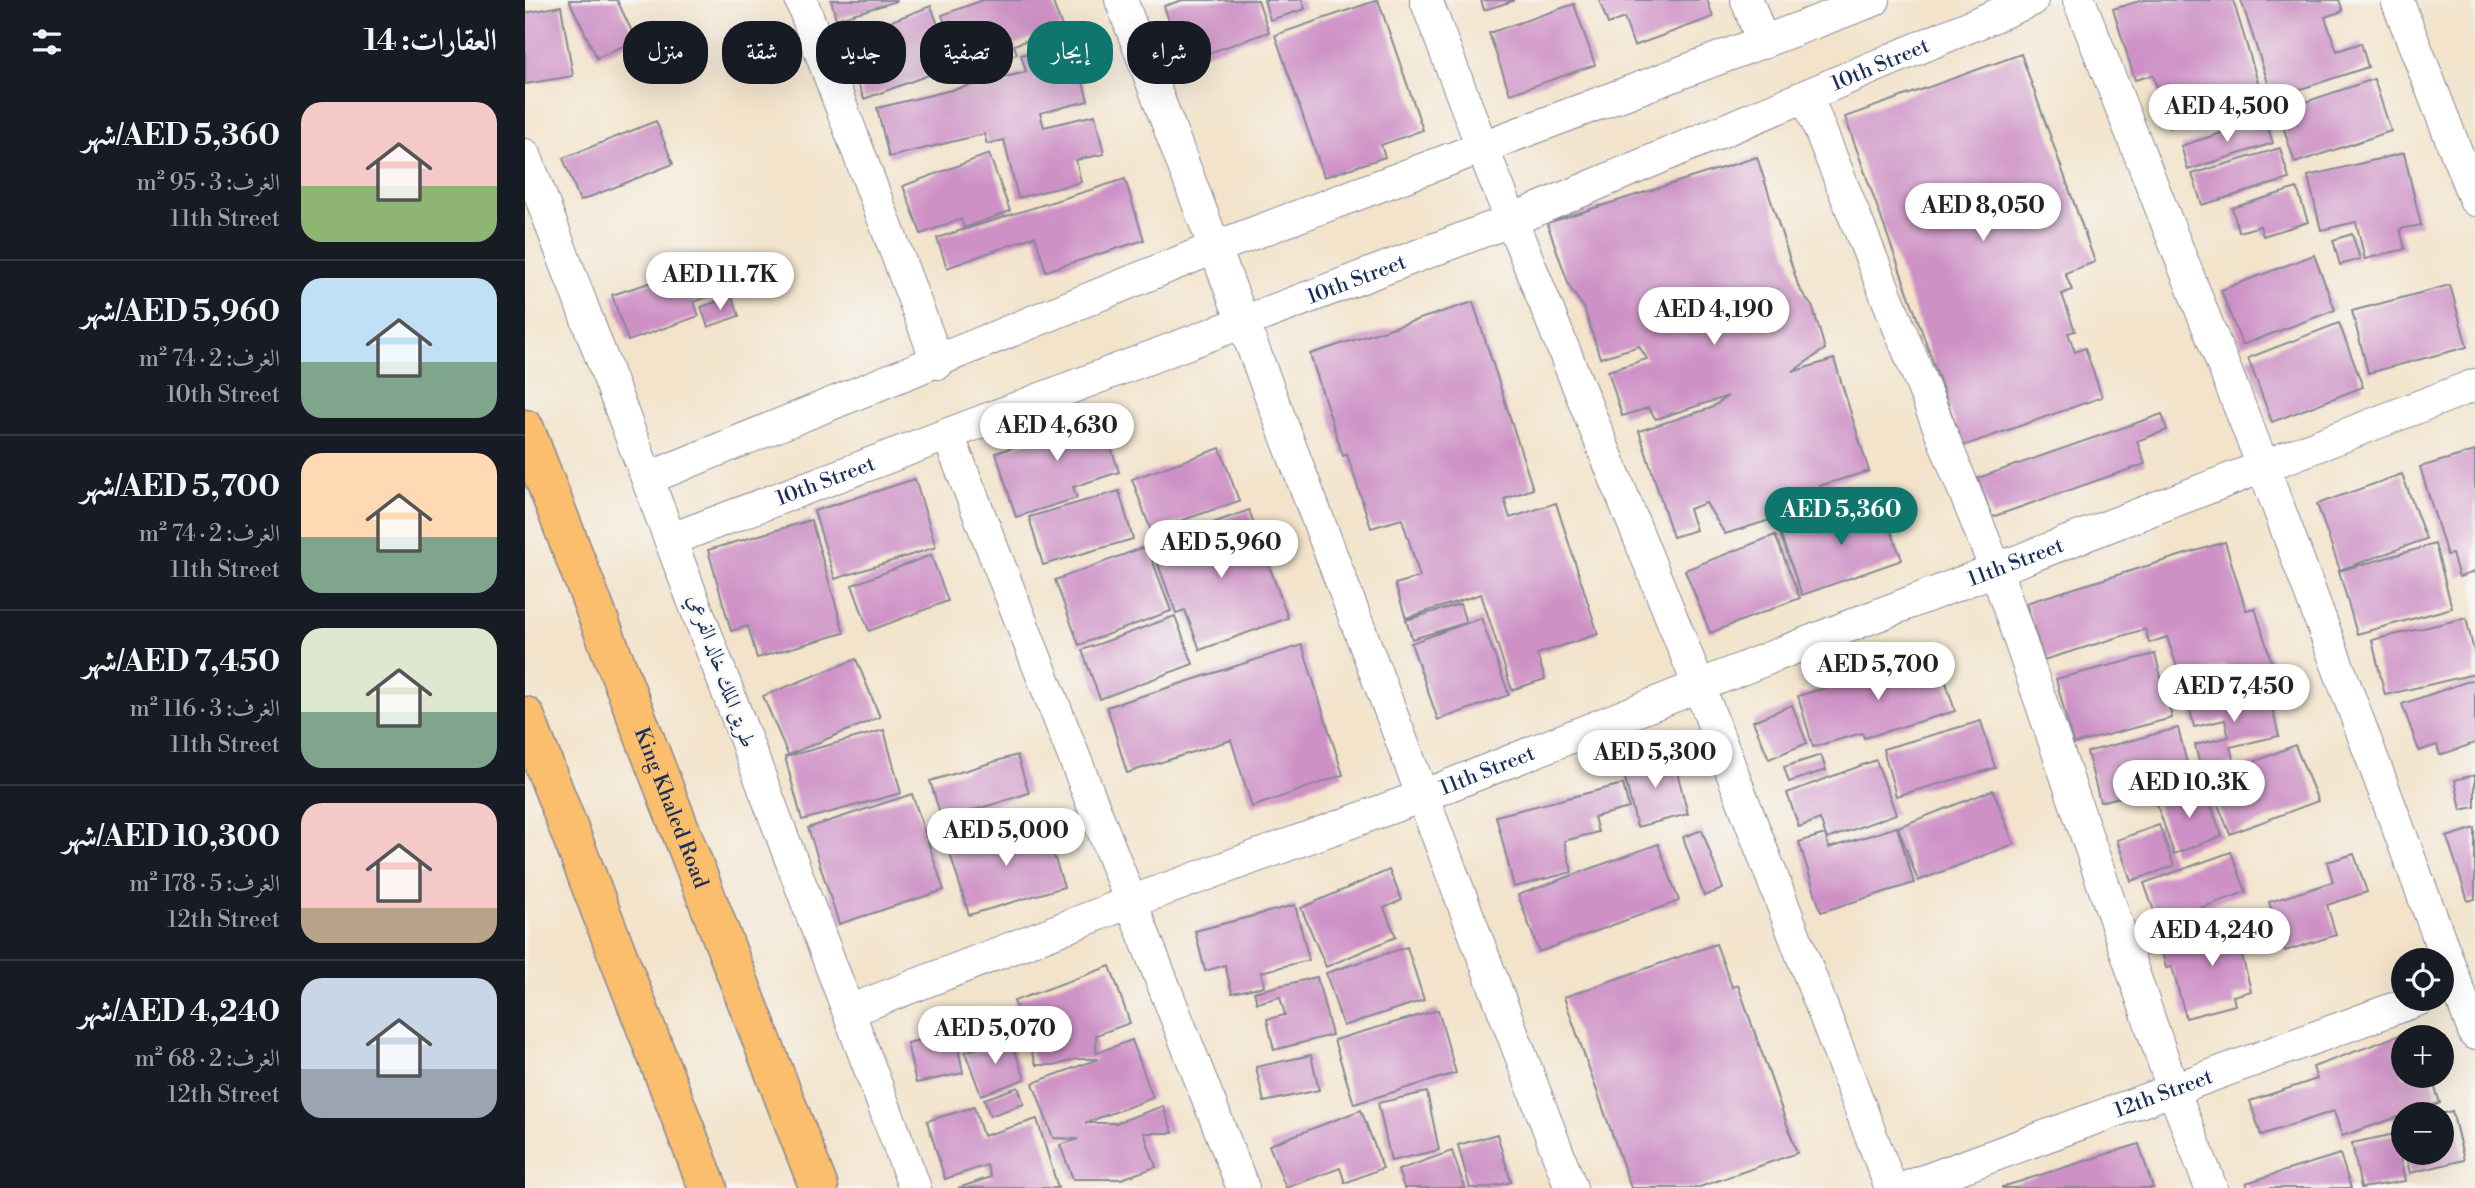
<!DOCTYPE html>
<html lang="ar">
<head>
<meta charset="utf-8">
<style>
  body { margin:0; font-family:"Libre Bodoni",Amiri,serif; background:#242831; color:#f1f3f6; direction:rtl; height:100vh; display:flex; flex-direction:column; font-size:26px; white-space:nowrap }
  * { box-sizing:border-box; margin:0 }
  p { font-size:23px; color:#9ea1a6 }
  .icon { flex:none; width:38px; height:38px; fill:none; stroke:currentColor; stroke-width:2; stroke-linecap:round; stroke-linejoin:round }
  .map { position:relative; flex:1; overflow:hidden; direction:ltr }
  .sheet { display:flex; flex-direction:column; background:#171b24; width:525px }
  .sheet>* { flex:none }
  .hud { position:absolute; left:21px; top:21px; width:665px; height:63px; direction:rtl; display:flex; gap:14px }
  .fabs { position:absolute; left:1866px; top:948px; display:grid; gap:14px }
  .fabs a { display:grid; place-items:center; width:63px; height:63px; border-radius:50%; background:#171b24; box-shadow:0 7px 28px #0002; font-size:35px }
  .price { position:absolute; translate:-50% -60px; padding:0 16px; border-radius:24px; background:#fff; color:#222; font-size:23px; line-height:46px; filter:drop-shadow(0 2px 4px #0008) }
  .price::after { content:''; position:absolute; left:50%; top:42px; width:21px; height:16px; margin-left:-10px; background:inherit; clip-path:polygon(0 0,100% 0,50% 100%) }
  .price.active { background:#0f766e; color:#fff }
  ul { padding:0; list-style:none }
  li { display:flex; align-items:center; gap:21px; height:175px; padding:0 28px }
  li+li { border-top:2px solid #363941 }
  li span { display:grid; place-items:center; flex:none; width:196px; height:140px; border-radius:21px; color:#555 }
  li>.icon { margin-inline-start:auto }
  span .icon { width:84px; height:84px; fill:#fffc; stroke-width:1 }
  li b { font-size:30px }
  h2 { display:flex; justify-content:space-between; align-items:center; height:84px; padding:0 28px; font-size:30px }
  .chip { padding:0 24px; border-radius:28px; background:#171b24; box-shadow:0 7px 28px #0002; font-size:24px; line-height:63px }
  .chip.active { background:#0f766e; color:#fff }
  main { display:flex; flex:1; min-height:0 }
  .map>svg:first-child { display:block }
  .building { fill:#ce91c6 }
  .lines { fill:none; stroke-linecap:round; stroke-linejoin:round }
  .street-casing { stroke:#878994; stroke-width:34 }
  .highway-casing { stroke:#878994; stroke-width:41 }
  .street { stroke:#fff; stroke-width:32 }
  .highway { stroke:#fabe6d; stroke-width:38 }
  .labels { text-anchor:middle; stroke-width:5; stroke-linejoin:round; paint-order:stroke }
  .street-label { font-size:21px; fill:#1b2f5e; stroke:#f6f6f2 }
</style>
</head>
<body>
<main>
<div class="map">
<svg width="1950" height="1188" viewBox="0 0 1950 1188">
  <rect width="100%" height="100%" fill="#f6f6f2"/>
  <filter id="ink" filterUnits="userSpaceOnUse"><feTurbulence type="fractalNoise" baseFrequency=".0143" numOctaves="2"/><feDisplacementMap in="SourceGraphic" scale="14" xChannelSelector="R" yChannelSelector="G"/><feConvolveMatrix kernelMatrix="1 2 1 2 8 2 1 2 1" color-interpolation-filters="sRGB"/></filter>
  <filter id="wash" filterUnits="userSpaceOnUse"><feTurbulence type="fractalNoise" baseFrequency=".00686" numOctaves="4" result="noise"/><feDisplacementMap in="SourceGraphic" scale="28" xChannelSelector="R" yChannelSelector="G"/><feGaussianBlur stdDeviation="1.57" result="paint"/><feColorMatrix in="noise" values="0 0 0 0 0 0 0 0 0 0 0 0 0 0 0 0 0 1.4 0 .05"/><feComposite in="paint" operator="in"/></filter>
  <g filter="url(#wash)">
    <rect width="100%" height="100%" fill="#f3e3cb"/>
    <g id="blocks">
      <path class="building" d="M44,0H92L111,40L72,58Z
        M306,0H372V1L311,19Z
        M458,0H527L537,27L489,45L492,54L438,74L417,15Z
        M658,0H733L744,32L658,62L639,6Z
        M739,0H777L780,9L745,20Z
        M853,0L898,130L856,145L860,157L799,177L750,35Z
        M956,0H988V1L959,10Z
        M1074,0H1182L1188,17L1109,46L1099,18L1083,24Z
        M1618,0H1708L1736,92L1709,101L1714,116L1689,123L1687,116L1644,128L1628,75L1610,80L1588,9Z
        M1716,0H1814L1818,11L1800,17L1812,51L1836,43L1843,67L1748,98Z
        M1049,4L1070,65L985,94L964,33Z
        M36,6L48,76L0,84V13Z
        M406,6L428,66L339,99L316,40Z
        M548,43L563,101L515,113L519,127L570,115L579,154L551,160L556,182L493,198L479,140L462,144L459,134L364,157L352,108L501,72L496,55Z
        M1496,54L1570,262L1540,273L1547,290L1537,294L1550,331L1543,333L1550,352L1560,348L1577,397L1438,446L1320,117Z
        M1849,79L1866,131L1770,163L1753,111Z
        M1740,119L1748,143L1663,170L1656,146Z
        M131,121L148,164L55,201L38,158Z
        M1755,148L1764,179L1677,205L1667,174Z
        M1879,153L1896,225L1875,229L1880,249L1840,259L1831,222L1796,230L1783,176Z
        M464,154L485,211L439,228L436,219L396,234L378,186Z
        M1232,157L1274,288L1288,308L1300,349L1267,372L1309,359L1344,471L1294,486L1300,503L1200,534L1181,503L1164,509L1171,530L1148,537L1114,431L1186,408L1203,396L1131,419L1123,408L1097,416L1083,371L1122,359L1114,346L1075,358L1059,308L1045,288L1022,223Z
        M600,179L619,240L521,271L510,236L422,268L412,238Z
        M1772,188L1783,222L1738,236L1735,226L1714,232L1707,208Z
        M1827,234L1835,259L1815,265L1808,240Z
        M1789,255L1810,310L1717,345L1696,290Z
        M183,264L193,293L169,302L174,316L103,341L87,295Z
        M1925,285L1942,347L1843,373L1827,311Z
        M207,296L214,316L183,327L176,307Z
        M948,302L1008,489L979,499L985,518L1031,503L1073,634L1012,654L1020,679L987,690L956,594L881,618L870,584L895,577L877,519L846,528L822,454L818,456L785,354Z
        M1814,323L1838,387L1747,422L1723,358Z
        M574,410L594,472L548,487L552,498L491,517L471,453L522,436L519,427Z
        M1637,414L1642,430L1612,441L1620,464L1467,517L1453,478Z
        M695,448L714,501L626,531L607,479Z
        M1950,451V572L1934,577L1927,554L1922,555L1895,467Z
        M1877,474L1901,539L1815,570L1792,504Z
        M390,479L411,547L310,579L289,511Z
        M594,491L608,539L518,565L504,517Z
        M1354,498L1377,560L1277,595L1255,533Z
        M724,510L763,618L675,650L660,610L651,613L626,545Z
        M286,520L319,633L232,658L223,626L206,631L183,550Z
        M1250,535L1275,598L1185,633L1160,570Z
        M1700,542L1721,610L1730,608L1748,667L1705,681L1700,665L1656,679L1642,637L1624,643L1620,629L1519,660L1501,603Z
        M1910,544L1927,608L1832,634L1814,571Z
        M622,546L646,611L554,645L530,580Z
        M406,555L423,601L344,631L327,585Z
        M935,604L941,623L887,639L881,620Z
        M650,616L668,664L575,699L557,650Z
        M956,618L984,695L913,720L886,643Z
        M1941,618L1950,656V674L1860,695L1847,640Z
        M777,645L818,775L727,807L706,740L602,773L582,707Z
        M1412,654L1430,711L1339,738L1337,733L1288,747L1273,696Z
        M1630,654L1647,718L1548,744L1531,679Z
        M331,659L355,717L263,755L238,696Z
        M1690,675L1692,693L1664,695L1663,677Z
        M1950,679V743L1915,755L1912,745L1894,751L1877,704Z
        M1742,687L1754,736L1705,747L1709,763L1676,770L1670,745L1704,737L1700,720L1669,727L1664,705Z
        M1267,705L1282,743L1244,759L1228,721Z
        M1456,721L1470,768L1371,796L1358,749Z
        M1653,728L1666,779L1575,802L1562,752Z
        M359,730L376,793L277,820L260,757Z
        M1770,745L1793,801L1705,834L1683,781Z
        M1147,753L1163,814L1112,827L1097,766Z
        M492,755L504,793L417,820L405,781Z
        M1296,755L1301,770L1264,782L1259,767Z
        M1351,760L1371,814L1302,839L1295,819L1274,827L1262,793Z
        M1950,775V807L1936,810L1930,780Z
        M1098,784L1104,808L1069,817L1073,832L1039,841L1047,872L989,887L971,816Z
        M1679,787L1697,836L1649,854L1632,804Z
        M1468,790L1489,844L1393,881L1373,827Z
        M387,794L419,890L314,924L283,828Z
        M518,821L539,887L444,915L424,850Z
        M1634,825L1649,866L1606,881L1592,840Z
        M1372,827L1389,883L1296,912L1274,842L1300,834L1304,848Z
        M1950,828V899L1943,901L1922,837Z
        M1177,830L1198,889L1179,896L1158,837Z
        M1133,844L1154,901L1014,952L993,895Z
        M1706,852L1721,892L1658,914L1663,927L1638,936L1619,883Z
        M1829,854L1842,892L1802,905L1811,935L1760,951L1744,902L1808,882L1802,862Z
        M864,870L877,900L859,908L871,937L801,967L776,908Z
        M770,905L784,960L736,972L739,986L707,993L700,965L680,971L670,931Z
        M1733,921L1739,945L1716,951L1726,991L1708,996L1710,1005L1661,1018L1647,967L1641,968L1636,948Z
        M1191,944L1207,987L1213,985L1272,1153L1172,1188H1106L1039,997Z
        M882,947L899,1000L818,1026L801,973Z
        M585,966L605,1023L571,1035V1053L607,1040L628,1098L560,1123H591L638,1106L648,1133H619L631,1167L596,1179H548L535,1145L553,1139L528,1138L508,1083L573,1059H550L533,1065H511L489,1001Z
        M792,977L807,1035L749,1050L742,1019L760,1015L755,997L732,1003L729,992Z
        M913,1010L931,1073L829,1104L809,1040Z
        M1891,1029L1894,1038H1878V1076H1906L1915,1103L1817,1136L1809,1111L1736,1135L1725,1101L1792,1079L1788,1067Z
        M430,1032L438,1073L391,1083L382,1043Z
        M484,1037L500,1079L456,1095L440,1052Z
        M786,1055L794,1090L739,1102L731,1067Z
        M493,1087L499,1104L465,1116L459,1099Z
        M902,1092L914,1150L866,1161L853,1103Z
        M449,1107L458,1136L512,1119L533,1188H433L466,1177L462,1165L420,1179L402,1121Z
        M836,1110L858,1168L820,1183L815,1168L761,1188L744,1145Z
        M1927,1111L1939,1160L1885,1173L1880,1153H1916V1114Z
        M972,1134L986,1182L962,1188H945L933,1145Z
        M1870,1134L1880,1181L1836,1188L1827,1143Z
        M1614,1144L1628,1188H1477V1187Z
        M927,1151L940,1188H879L873,1170Z
        M1815,1154L1826,1188H1723L1721,1183Z"/>
    </g>
  </g>
  <g filter="url(#ink)">
    <use href="#blocks" fill-opacity="0" stroke="#878994" stroke-width="2"/>
    <g class="lines">
      <defs>
        <g id="street">
          <path d="M276,0L413,363"/>
          <path d="M596,0L1046,1188"/>
          <path d="M901,0L957,147L1174,686L1366,1188"/>
          <path d="M1222,0L1238,43"/>
          <path d="M1554,0L1738,466L1950,1034"/>
          <path d="M1872,0L1950,200"/>
          <path d="M1282,97L1471,570L1648,1089L1686,1188"/>
          <path d="M0,155L390,1188"/>
          <path d="M423,435L718,1188"/>
          <path d="M124,478L689,248L1349,0"/>
          <path id="s1" d="M147,539L987,220L1507,0"/>
          <path id="s2" d="M324,1011L608,901L895,797L1332,623L1950,385"/>
          <path id="s3" d="M1380,1188L1895,999"/>
        </g>
        <g id="highway">
          <path id="s4" d="M0,429L294,1188"/>
          <path d="M0,716L183,1188"/>
        </g>
      </defs>
      <use href="#street" class="street-casing"/>
      <use href="#highway" class="highway-casing"/>
      <use href="#street" class="street"/>
      <use href="#highway" class="highway"/>
    </g>
  </g>
  <g class="labels">
    <g class="street-label">
      <text dy="7" stroke="none"><textPath href="#s1" startOffset="1298">10th Street</textPath></text>
      <text dy="7" stroke="none"><textPath href="#s1" startOffset="732">10th Street</textPath></text>
      <text dy="7" stroke="none"><textPath href="#s1" startOffset="164">10th Street</textPath></text>
      <text dy="7" stroke="none"><textPath href="#s2" startOffset="1250">11th Street</textPath></text>
      <text transform="translate(197 671) rotate(70)" y="7">طريق الملك خالد الفرعي</text>
      <text dy="7" stroke="none"><textPath href="#s2" startOffset="682">11th Street</textPath></text>
      <text dy="7" stroke="none"><textPath href="#s4" startOffset="406">King Khaled Road</textPath></text>
      <text dy="7" stroke="none"><textPath href="#s3" startOffset="275">12th Street</textPath></text>
    </g>
  </g>
</svg>
<div class="fabs">
<a><svg class="icon" aria-label="locate" viewBox="0 0 24 24"><circle cx="12" cy="12" r="6"/><path d="M12 2v4M12 18v4M2 12h4M18 12h4"/></svg></a>
<a>+</a>
<a>−</a>
</div>
<b class="price" style="left:1702px;top:144px">AED 4,500</b>
<b class="price" style="left:1458px;top:243px">AED 8,050</b>
<b class="price" style="left:195px;top:312px">AED 11.7K</b>
<b class="price" style="left:1189px;top:347px">AED 4,190</b>
<b class="price" style="left:532px;top:463px">AED 4,630</b>
<b class="price active" style="left:1316px;top:547px">AED 5,360</b>
<b class="price" style="left:696px;top:580px">AED 5,960</b>
<b class="price" style="left:1353px;top:702px">AED 5,700</b>
<b class="price" style="left:1709px;top:724px">AED 7,450</b>
<b class="price" style="left:1130px;top:790px">AED 5,300</b>
<b class="price" style="left:1664px;top:820px">AED 10.3K</b>
<b class="price" style="left:481px;top:868px">AED 5,000</b>
<b class="price" style="left:1687px;top:968px">AED 4,240</b>
<b class="price" style="left:470px;top:1066px">AED 5,070</b>
<div class="hud">
<a class="chip">شراء</a>
<a class="chip active">إيجار</a>
<a class="chip">تصفية</a>
<a class="chip">جديد</a>
<a class="chip">شقة</a>
<a class="chip">منزل</a>
</div>
</div>
<section class="sheet">
<h2>العقارات: 14<svg class="icon" aria-label="filters" viewBox="0 0 24 24"><path d="M4 7h16M4 17h16"/><circle cx="9" cy="7" r="2"/><circle cx="15" cy="17" r="2"/></svg></h2>
<ul>
<li><span style="background:linear-gradient(#f6c9c9 60%,#8fb573 0)"><svg class="icon" aria-label="home" viewBox="0 0 24 24"><path d="M3 11l9-7 9 7M6 9v11h12V9"/></svg></span><div><b>AED 5,360/شهر</b><p>الغرف: 3 · 95 m²</p><p>11th Street</p></div></li>
<li><span style="background:linear-gradient(#bfe0f5 60%,#7fa58c 0)"><svg class="icon" aria-label="home" viewBox="0 0 24 24"><path d="M3 11l9-7 9 7M6 9v11h12V9"/></svg></span><div><b>AED 5,960/شهر</b><p>الغرف: 2 · 74 m²</p><p>10th Street</p></div></li>
<li><span style="background:linear-gradient(#ffd9b3 60%,#7fa58c 0)"><svg class="icon" aria-label="home" viewBox="0 0 24 24"><path d="M3 11l9-7 9 7M6 9v11h12V9"/></svg></span><div><b>AED 5,700/شهر</b><p>الغرف: 2 · 74 m²</p><p>11th Street</p></div></li>
<li><span style="background:linear-gradient(#dfe7d0 60%,#7fa58c 0)"><svg class="icon" aria-label="home" viewBox="0 0 24 24"><path d="M3 11l9-7 9 7M6 9v11h12V9"/></svg></span><div><b>AED 7,450/شهر</b><p>الغرف: 3 · 116 m²</p><p>11th Street</p></div></li>
<li><span style="background:linear-gradient(#f6c9c9 75%,#b9a48a 0)"><svg class="icon" aria-label="home" viewBox="0 0 24 24"><path d="M3 11l9-7 9 7M6 9v11h12V9"/></svg></span><div><b>AED 10,300/شهر</b><p>الغرف: 5 · 178 m²</p><p>12th Street</p></div></li>
<li><span style="background:linear-gradient(#c9d6e8 65%,#9aa5b1 0)"><svg class="icon" aria-label="home" viewBox="0 0 24 24"><path d="M3 11l9-7 9 7M6 9v11h12V9"/></svg></span><div><b>AED 4,240/شهر</b><p>الغرف: 2 · 68 m²</p><p>12th Street</p></div></li>
</ul>
</section>
</main>
</body>
</html>
